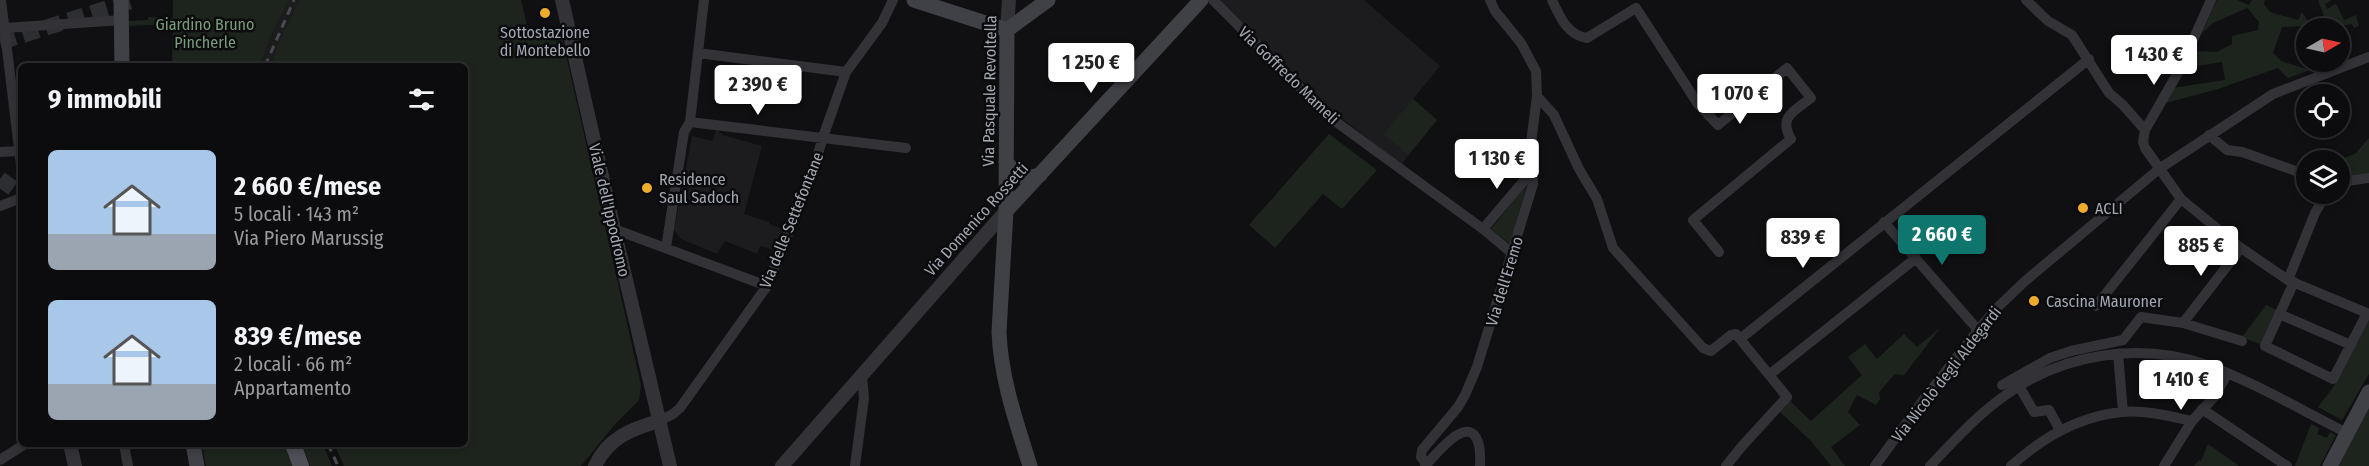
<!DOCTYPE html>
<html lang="it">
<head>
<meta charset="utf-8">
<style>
  body { margin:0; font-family:"Fira Sans Condensed",sans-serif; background:#151517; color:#f1f3f6; height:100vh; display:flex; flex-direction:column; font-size:22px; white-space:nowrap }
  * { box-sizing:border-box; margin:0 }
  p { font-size:20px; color:#9a9b9e }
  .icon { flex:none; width:33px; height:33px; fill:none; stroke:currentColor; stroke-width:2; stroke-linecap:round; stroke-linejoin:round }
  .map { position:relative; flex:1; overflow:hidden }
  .details { position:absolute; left:18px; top:63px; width:450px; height:384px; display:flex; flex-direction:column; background:#0c0c0e; border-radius:9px; box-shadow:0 3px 9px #0003,0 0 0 2px #2c2c2e }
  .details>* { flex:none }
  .needle { width:39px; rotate:81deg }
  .buttons { position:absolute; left:2296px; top:18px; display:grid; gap:12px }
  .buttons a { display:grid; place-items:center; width:54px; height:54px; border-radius:50%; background:#0c0c0e; box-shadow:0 3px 9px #0003,0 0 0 2px #2c2c2e; font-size:30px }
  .price { position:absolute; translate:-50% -51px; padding:0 14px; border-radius:6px; background:#fff; color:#222; font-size:20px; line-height:39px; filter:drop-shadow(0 2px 3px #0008) }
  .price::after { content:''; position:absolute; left:50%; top:36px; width:18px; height:14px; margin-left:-9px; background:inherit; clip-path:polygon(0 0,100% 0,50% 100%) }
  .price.active { background:#0f766e; color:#fff }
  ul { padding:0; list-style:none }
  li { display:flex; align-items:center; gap:18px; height:150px; padding:0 30px }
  li span { display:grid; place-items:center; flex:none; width:168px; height:120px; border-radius:9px; color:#555 }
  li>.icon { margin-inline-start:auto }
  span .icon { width:72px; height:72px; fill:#fffc; stroke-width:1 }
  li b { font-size:26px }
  h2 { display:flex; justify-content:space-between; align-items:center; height:72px; padding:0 30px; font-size:26px }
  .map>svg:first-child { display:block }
  .built { fill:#1c1c1f }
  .green { fill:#1d241e }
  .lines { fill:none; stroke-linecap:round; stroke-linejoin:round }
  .primary-tunnel { stroke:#2d2e32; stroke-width:16; stroke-dasharray:16 8; stroke-linecap:butt }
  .minor { stroke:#323237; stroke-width:10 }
  .tertiary { stroke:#323237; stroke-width:14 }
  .secondary { stroke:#404147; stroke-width:15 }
  .primary { stroke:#4e4f56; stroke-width:16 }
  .rail { stroke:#494a50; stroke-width:3; stroke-dasharray:8 6; stroke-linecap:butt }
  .poi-dot { fill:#eeac2d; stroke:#0b0b0d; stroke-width:2 }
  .labels { text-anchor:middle; stroke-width:5; stroke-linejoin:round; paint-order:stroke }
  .park-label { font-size:16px; fill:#799d7b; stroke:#0b0b0d }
  .poi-label { font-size:16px; fill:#a2a7b2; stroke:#0b0b0d; text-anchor:start }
  .street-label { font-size:16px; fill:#a2a7b2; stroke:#0b0b0d }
</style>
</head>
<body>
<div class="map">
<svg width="2369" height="466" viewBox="0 0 2369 466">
  <rect width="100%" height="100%" fill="#101012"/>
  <path class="built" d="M289,0H299L278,44L271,66H260L269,40Z
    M1221,0H1364L1440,66L1413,99L1437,120L1401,165L1334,112L1222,4Z
    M716,129L723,135L762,146L744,214L769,222V224L783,229L774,250L760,246L757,254L725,241L717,254L681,239L674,230L692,136L713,141Z"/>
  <path class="green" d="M173,0H289L269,40L260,66H172L173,24L128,26V21L148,20V17L173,18Z
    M299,0H521L530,39L561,33L641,385L639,400L616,423L581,466H344L334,444H465V66H271L278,44Z
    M2217,0H2237L2249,5L2252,0H2265L2264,4L2270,12L2298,20L2302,12L2311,26L2282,27L2273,53L2281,61L2310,70L2288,78L2278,68L2218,89L2162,104L2172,88L2225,80L2222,62L2185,68L2193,51L2217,52L2232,44V36L2258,30L2259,22L2247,8L2213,23L2202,33Z
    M2318,0H2332L2325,4L2327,9L2336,4L2344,20L2356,15L2359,26L2354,28L2352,24L2328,28Z
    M1413,99L1437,120L1408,155L1384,134Z
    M1329,134L1377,170L1342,209L1323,194L1275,248L1249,225Z
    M2369,138V173L2347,177L2346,173L2341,174L2342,178H2340L2339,160L2355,154Z
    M1527,184L1510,244L1491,229Z
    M2266,305L2277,310L2262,345L2242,337Z
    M2369,320V374L2342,420L2318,407L2334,386Z
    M1940,328L1904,375L1895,374L1879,392L1880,399L1876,405L1857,395L1848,412L1860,425L1831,447L1845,466H1831L1811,441L1780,412L1790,401L1811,421L1862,375L1848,357L1865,344L1877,359L1904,334L1917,347Z
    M2369,406V466H2338Z
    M2311,424L2319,428L2317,434L2327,438L2330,432L2336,435L2320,466H2295Z
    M202,444H285L294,466H206Z
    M302,444H323L332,466H310Z
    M2208,444L2239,466H2194L2199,460L2201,461Z"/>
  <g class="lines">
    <path class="primary-tunnel" d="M0,42L134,0
      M0,179L21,194"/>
    <path class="minor" d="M1,0L21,165
      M1213,0L1328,116L1483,229L1513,254
      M1552,0C1560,17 1567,35 1587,38L1636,8L1698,104L1718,125L1787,68L1811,98C1794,111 1778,117 1791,139L1693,220L1719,252
      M2026,0L2048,21L2072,35L2109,93L2123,105L2145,130
      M2211,0L2180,69L2145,130L2143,142L2145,148L2181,199L2241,248L2288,280L2369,314
      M5,28L122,20
      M698,53L846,72
      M1537,96L1554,115L1579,169L1597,199L1613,248L1703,348L1711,351L1731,335L1736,334L1787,397L1743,445L1726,466
      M690,122L906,148
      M2209,135L2227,150L2242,152L2307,175
      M0,152L19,151
      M2340,182L2369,178
      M0,206L21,198
      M1884,222L1978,330
      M614,229L767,286
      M1483,229L1533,170
      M666,248L684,132L690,122L704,0
      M2288,280L2315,213L2326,194
      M2294,282L2265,346L2333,379L2367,313
      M2096,306L2181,199
      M2279,314L2351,345
      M2183,323L2241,248
      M1740,339L2089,59
      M2118,354L2123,412
      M1769,375L1916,258
      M2002,385L2050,358L2071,351L2123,340L2141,317L2183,323L2242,341
      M2019,386L2034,412L2049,410L2060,430
      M2202,409L2287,466
      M659,421L673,414L680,408L767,286L812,174L823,137L846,72L882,23L893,0
      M124,444L128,466
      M0,460L25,444
      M1427,464L1421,457L1422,450L1458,407L1465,395L1477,367L1533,184L1531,143L1537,96L1536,71L1521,43L1495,11L1490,0
      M855,466L864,398L862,376
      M1425,466C1435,456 1468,412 1478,442C1481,449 1480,458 1480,466
      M1875,466L1924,399L1978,330L1998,307L2024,282L2159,169L2273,94L2369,57
      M1930,466C1954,441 1978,414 2007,394C2064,353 2141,342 2207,365C2256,383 2301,410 2347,433
      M2011,466C2043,437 2080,416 2122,412C2146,410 2169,416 2192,421
      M2164,466L2192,421L2214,397L2228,373"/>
    <path class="tertiary" d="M562,0L614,229L670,466
      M1007,30L1009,0
      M70,444L75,466
      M595,466C608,438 631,429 659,421
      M782,466L1006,211"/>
    <path class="secondary" d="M121,0L122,66
      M914,0L1007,30
      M1007,30L1006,211L999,332C1001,379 1016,421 1030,466
      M1007,30L1048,0
      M1006,162L1018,176L1031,177L1040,175
      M1006,211L1201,0
      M193,444L197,466
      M2330,466L2369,392"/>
    <path class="primary" d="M293,444L301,466"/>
    <path class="rail" d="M265,66L294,0
      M328,444L338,466"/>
  </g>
  <g class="poi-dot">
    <circle cx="545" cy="13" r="6"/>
    <circle cx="647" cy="188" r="6"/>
    <circle cx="2083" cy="208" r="6"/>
    <circle cx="2034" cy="301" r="6"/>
  </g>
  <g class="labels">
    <g class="park-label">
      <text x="205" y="30">Giardino Bruno<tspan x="205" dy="18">Pincherle</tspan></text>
    </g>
    <g class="poi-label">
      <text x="545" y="38" text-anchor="middle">Sottostazione<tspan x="545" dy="18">di Montebello</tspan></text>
      <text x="659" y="185">Residence<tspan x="659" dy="18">Saul Sadoch</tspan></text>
      <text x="2095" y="214">ACLI</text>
      <text x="2046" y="307">Cascina Mauroner</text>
    </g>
    <g class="street-label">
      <text transform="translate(1289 75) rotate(44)" y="6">Via Goffredo Mameli</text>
      <text transform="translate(989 91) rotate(-89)" y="6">Via Pasquale Revoltella</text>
      <text transform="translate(610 210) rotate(77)" y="6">Viale dell'Ippodromo</text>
      <text transform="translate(976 219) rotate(-48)" y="6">Via Domenico Rossetti</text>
      <text transform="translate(791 220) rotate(-68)" y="6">Via delle Settefontane</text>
      <text transform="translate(1504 281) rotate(-73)" y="6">Via dell'Eremo</text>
      <text transform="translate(1946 374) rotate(-52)" y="6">Via Nicolò degli Aldegardi</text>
    </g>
  </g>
</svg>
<div class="buttons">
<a><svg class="needle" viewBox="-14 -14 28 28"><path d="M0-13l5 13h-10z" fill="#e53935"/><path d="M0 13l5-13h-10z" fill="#9a9b9e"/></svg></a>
<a><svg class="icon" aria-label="locate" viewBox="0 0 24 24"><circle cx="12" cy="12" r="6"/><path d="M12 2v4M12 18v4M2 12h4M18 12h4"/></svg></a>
<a><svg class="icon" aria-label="layers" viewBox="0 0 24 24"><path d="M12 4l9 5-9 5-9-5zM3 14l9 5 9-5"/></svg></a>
</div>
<b class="price" style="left:2154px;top:86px">1 430 €</b>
<b class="price" style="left:1091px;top:94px">1 250 €</b>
<b class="price" style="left:758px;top:116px">2 390 €</b>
<b class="price" style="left:1740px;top:125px">1 070 €</b>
<b class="price" style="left:1497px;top:190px">1 130 €</b>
<b class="price active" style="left:1942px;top:266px">2 660 €</b>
<b class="price" style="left:1803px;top:269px">839 €</b>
<b class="price" style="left:2201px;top:277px">885 €</b>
<b class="price" style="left:2181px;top:411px">1 410 €</b>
<section class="details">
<h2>9 immobili<svg class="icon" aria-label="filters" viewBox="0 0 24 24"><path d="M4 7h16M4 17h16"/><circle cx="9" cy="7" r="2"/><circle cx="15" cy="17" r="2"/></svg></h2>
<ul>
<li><span style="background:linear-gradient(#a9c7e8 70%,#9aa5b1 0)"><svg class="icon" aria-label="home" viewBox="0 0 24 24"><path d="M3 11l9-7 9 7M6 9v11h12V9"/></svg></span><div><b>2 660 €/mese</b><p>5 locali · 143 m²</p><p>Via Piero Marussig</p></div></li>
<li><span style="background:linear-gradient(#a9c7e8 70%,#9aa5b1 0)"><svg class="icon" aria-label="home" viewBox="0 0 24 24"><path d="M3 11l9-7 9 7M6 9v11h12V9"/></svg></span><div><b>839 €/mese</b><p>2 locali · 66 m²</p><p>Appartamento</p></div></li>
</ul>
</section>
</div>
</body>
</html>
